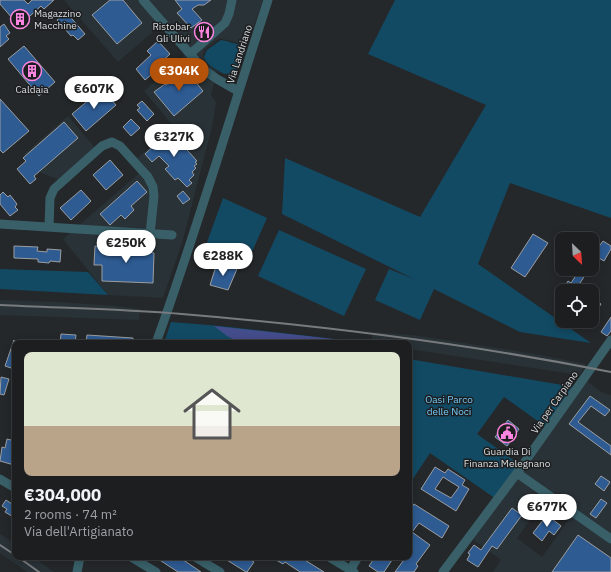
<!DOCTYPE html>
<html lang="en">
<head>
<meta charset="utf-8">
<style>
  body { margin:0; font-family:"IBM Plex Sans",sans-serif; background:#252729; color:#f1f3f6; height:100vh; display:flex; flex-direction:column; font-size:15px; white-space:nowrap }
  * { box-sizing:border-box; margin:0 }
  p { font-size:13px; color:#a0a2a5 }
  .icon { flex:none; width:22px; height:22px; fill:none; stroke:currentColor; stroke-width:2; stroke-linecap:round; stroke-linejoin:round }
  .map { position:relative; flex:1; overflow:hidden }
  .drawer { position:absolute; left:12px; top:340px; width:400px; height:220px; display:flex; flex-direction:column; background:#1c1e20; border-radius:8px; box-shadow:0 2px 10px #0003,0 0 0 1px #3a3c3e }
  .drawer>* { flex:none }
  .needle { width:26px; rotate:155deg }
  .controls { position:absolute; left:555px; top:232px; display:grid; gap:8px }
  .controls a { display:grid; place-items:center; width:44px; height:44px; border-radius:8px; background:#1c1e20; box-shadow:0 2px 10px #0003,0 0 0 1px #3a3c3e; font-size:20px }
  .price { position:absolute; translate:-50% -34px; padding:0 9px; border-radius:14px; background:#fff; color:#222; font-size:13px; line-height:26px; filter:drop-shadow(0 1px 2px #0008) }
  .price::after { content:''; position:absolute; left:50%; top:24px; width:12px; height:9px; margin-left:-6px; background:inherit; clip-path:polygon(0 0,100% 0,50% 100%) }
  .price.selected { background:#b45309; color:#fff }
  ul { padding:0; list-style:none }
  li { display:grid; align-content:center; gap:8px; height:212px; padding:0 12px }
  li+li { border-top:1px solid #3a3c3e }
  li span { display:grid; place-items:center; height:124px; border-radius:8px; color:#555 }
  li>.icon { margin-inline-start:auto }
  span .icon { width:72px; height:72px; fill:#fffc; stroke-width:1 }
  li b { font-size:17px }
  .map>svg:first-child { display:block }
  .built { fill:#293237; fill-rule:evenodd }
  .green { fill:#124a64 }
  .water { fill:#444d8b }
  .pier { fill:#25282a }
  .building { fill:#2e5b92; stroke:#9b9ea1; fill-rule:evenodd }
  .lines { fill:none; stroke-linecap:round; stroke-linejoin:round }
  .minor { stroke:#396069; stroke-width:9 }
  .rail { stroke:#787b7d; stroke-width:2 }
  .labels { text-anchor:middle; stroke-width:3; stroke-linejoin:round; paint-order:stroke }
  .poi-label { font-size:10px; fill:#dcdfe0; stroke:#1c1e20 }
  .street-label { font-size:10px; fill:#dcdfe0; stroke:#1c1e20 }
  .park-label { font-size:10px; fill:#75cbf9; stroke:#1c1e20 }
</style>
</head>
<body>
<div class="map">
<svg width="611" height="572" viewBox="0 0 611 572">
  <rect width="100%" height="100%" fill="#25282a"/>
  <path class="built" d="M64,0H263L247,45L219,38L204,50L203,55L204,61L209,66L217,71L211,95L216,102L212,127L182,243L163,298L108,295L63,239L143,170L135,160L174,127L144,91L186,54L161,25L118,62Z
    M68,116L96,149L60,180L41,173L24,154Z
    M0,300L58,302L117,306L140,309L139,320L0,315Z
    M373,332L412,335L477,345L535,354L586,364L579,375L409,349V343H371Z
    M585,380L603,393L611,395V572H493L501,560L471,538ZM547,497L572,515L542,557L517,538Z
    M0,534L15,544V557H33L54,572H27L0,553Z"/>
  <path class="green" d="M395,0H611V218L510,183L478,264L591,343L520,332L434,289L420,320L375,300L389,269L414,279L282,214L285,158L420,217L486,105L368,54Z
    M221,40L226,41L247,47C242,61 237,84 217,70C212,67 206,64 204,57L207,50Z
    M223,198L267,218L247,263L206,245Z
    M279,230L366,269L344,316L258,276Z
    M0,269L88,272L108,295L0,289Z
    M171,322L234,327L371,343H164Z
    M409,359L574,387L546,427L504,397L477,434L519,464L496,499L430,453L409,485Z"/>
  <path class="water" d="M214,326L344,340L337,343H240L227,336Z"/>
  <path class="pier" d="M213,324L303,333L344,338L346,340L212,325Z"/>
  <path class="building" d="M0,0H24L28,4L32,0H54L44,9L41,6L19,26L0,4Z
    M110,0H123L142,23L117,44L92,15Z
    M175,0H211L204,5H198L192,9L202,20L191,28L177,13L182,9Z
    M66,12L85,34L78,40L73,35L71,36L57,20Z
    M4,24L10,33L6,36L9,39L0,47V27Z
    M158,41L170,54L155,68L157,70L145,80L136,69L151,55L147,51Z
    M24,46L55,82L39,96L8,59Z
    M185,69L203,91L174,116L154,92L165,84L166,85Z
    M102,89L116,105L86,131L72,114Z
    M0,99L29,131L3,153L0,150Z
    M142,101L154,114L147,121L137,110L140,108L137,105Z
    M131,119L140,128L131,136L123,127Z
    M64,122L78,138L34,176L36,179L30,184L17,169L26,161L23,158Z
    M170,131L197,161L195,162L197,164L194,166L196,168L192,172L194,175L189,180L192,183L187,187L178,178L175,180L165,169L169,166L159,156L152,162L145,154Z
    M110,160L123,175L106,190L93,175Z
    M137,181L147,192L131,206L134,210L125,219L121,215L110,225L100,214Z
    M81,190L91,201L71,220L60,208Z
    M183,191L190,199L183,204L177,196Z
    M3,192L8,197L10,195L17,204L15,207L18,210L10,216L0,204V195Z
    M533,234L548,243L525,277L511,268Z
    M603,241L611,246V249L604,261L597,257L592,264V250L594,247L597,249Z
    M129,245L150,246L149,252L154,253L153,283L102,281V265H94L95,246L102,247V250L129,251Z
    M14,246L38,247L37,251L47,252V249L61,250L60,262L50,261L49,263L38,262V259L14,258Z
    M217,263L237,269L228,290L210,285Z
    M580,269H589L575,291H562V305L555,301L568,281L571,283Z
    M592,298L601,304L592,318Z
    M611,317V331L607,336L601,332Z
    M61,334L76,335L75,343H60Z
    M87,335L133,338V343H86Z
    M14,340L15,365L14,369L5,366Z
    M1,377L9,379L4,395L0,394Z
    M590,396L610,410L605,416L591,406L578,422L611,446V455L569,424Z
    M508,420L519,429L507,446L495,437Z
    M7,439L15,441L14,465L0,461L2,447L5,448Z
    M435,467L445,473L448,469L465,480L462,485L469,489L456,511L421,489ZM443,477L459,487L451,498L435,489Z
    M601,476L610,482L604,491L595,484Z
    M601,499L607,503L596,518L590,514Z
    M6,500L15,506V518L5,512L7,509L2,506Z
    M414,504L449,526L442,538L419,523L412,532L430,545L416,564L418,566L414,572H395L406,557H409V552L411,549L409,548V512Z
    M512,508L522,515L497,549L492,546L478,567L467,560L470,554L468,553L474,545L481,550Z
    M547,515L561,526L554,535L549,531L542,541L533,533Z
    M578,535L611,558V572H552Z
    M155,557H179L201,572H178Z
    M222,557H246L254,562L247,572H246Z
    M271,557H300L324,572H300L285,562L283,564Z
    M375,557H394L384,572H378L369,566Z"/>
  <g class="lines">
    <path class="minor" d="M143,0L204,70L217,79L238,91
      M190,54L225,23L229,14L232,0
      M0,224L172,235
      M49,227L50,198L54,189L102,146L112,142L120,146L148,177L153,187L154,196L150,234
      M156,343C197,230 231,114 268,0
      M517,473L611,539
      M0,479L15,488
      M131,557L156,572
      M195,557L220,572
      M329,557L354,572
      M77,572L80,557
      M349,572L358,557
      M443,572L517,473L611,340"/>
    <path class="rail" d="M0,305C61,308 122,309 182,314C326,326 470,344 611,372
      M0,545L15,555
      M18,557L39,572"/>
  </g>
  <defs>
    <symbol id="building-ring" viewBox="-11 -11 22 22"><circle r="9.5" fill="#1c1e20" stroke="#fe86e1" stroke-width="1.5"/><path d="M-4-6H4V6H1V3H-1V6H-4ZM-2.5-4.3h1.7v1.8h-1.7ZM.8-4.3h1.7v1.8H.8ZM-2.5-1h1.7V.8h-1.7ZM.8-1h1.7V.8H.8Z" fill="#fe86e1"/></symbol>
    <symbol id="restaurant-ring" viewBox="-11 -11 22 22"><circle r="9.5" fill="#1c1e20" stroke="#fe86e1" stroke-width="1.5"/><path d="M-5-6h1v4h1v-4h1v4h1v-4h1v5L-1.5 .5V6h-2V.5L-5-1ZM5-6V6H3V1.5H1.5Q1.5-4 5-6Z" fill="#fe86e1"/></symbol>
    <symbol id="civic-ring" viewBox="-11 -11 22 22"><circle r="9.5" fill="#1c1e20" stroke="#fe86e1" stroke-width="1.5"/><path d="M-.6-6.5H3V-4.5H.6V-3L4-1V1h2V6H-6V1h2V-1L-.6-3ZM-1.2 2.5V6h2.4V2.5Z" fill="#fe86e1"/></symbol>
  </defs>
  <g fill-rule="evenodd">
    <use href="#building-ring" x="9" y="8" width="22" height="22"/>
    <use href="#restaurant-ring" x="193" y="21" width="22" height="22"/>
    <use href="#building-ring" x="21" y="60" width="22" height="22"/>
    <use href="#civic-ring" x="496" y="422" width="22" height="22"/>
  </g>
  <g class="labels">
    <g class="poi-label">
      <text x="34" y="17" text-anchor="start">Magazzino<tspan x="34" dy="12">Macchine</tspan></text>
      <text x="190" y="30" text-anchor="end">Ristobar<tspan x="190" dy="12">Gli Ulivi</tspan></text>
      <text x="32" y="93">Caldaia</text>
      <text x="507" y="455">Guardia Di<tspan x="507" dy="12">Finanza Melegnano</tspan></text>
    </g>
    <g class="street-label">
      <text transform="translate(239 54) rotate(-72)" y="4">Via Landriano</text>
      <text transform="translate(554 402) rotate(-55)" y="4">Via per Carpiano</text>
    </g>
    <g class="park-label">
      <text x="449" y="403">Oasi Parco<tspan x="449" dy="12">delle Noci</tspan></text>
    </g>
  </g>
</svg>
<div class="controls">
<a><svg class="needle" viewBox="-14 -14 28 28"><path d="M0-13l5 13h-10z" fill="#e53935"/><path d="M0 13l5-13h-10z" fill="#a0a2a5"/></svg></a>
<a><svg class="icon" aria-label="locate" viewBox="0 0 24 24"><circle cx="12" cy="12" r="6"/><path d="M12 2v4M12 18v4M2 12h4M18 12h4"/></svg></a>
</div>
<b class="price selected" style="left:179px;top:92px">€304K</b>
<b class="price" style="left:94px;top:110px">€607K</b>
<b class="price" style="left:174px;top:158px">€327K</b>
<b class="price" style="left:126px;top:264px">€250K</b>
<b class="price" style="left:223px;top:277px">€288K</b>
<b class="price" style="left:547px;top:528px">€677K</b>
<section class="drawer">
<ul>
<li><span style="background:linear-gradient(#dfe7d0 60%,#b9a48a 0)"><svg class="icon" aria-label="home" viewBox="0 0 24 24"><path d="M3 11l9-7 9 7M6 9v11h12V9"/></svg></span><div><b>€304,000</b><p>2 rooms · 74 m²</p><p>Via dell'Artigianato</p></div></li>
</ul>
</section>
</div>
</body>
</html>
